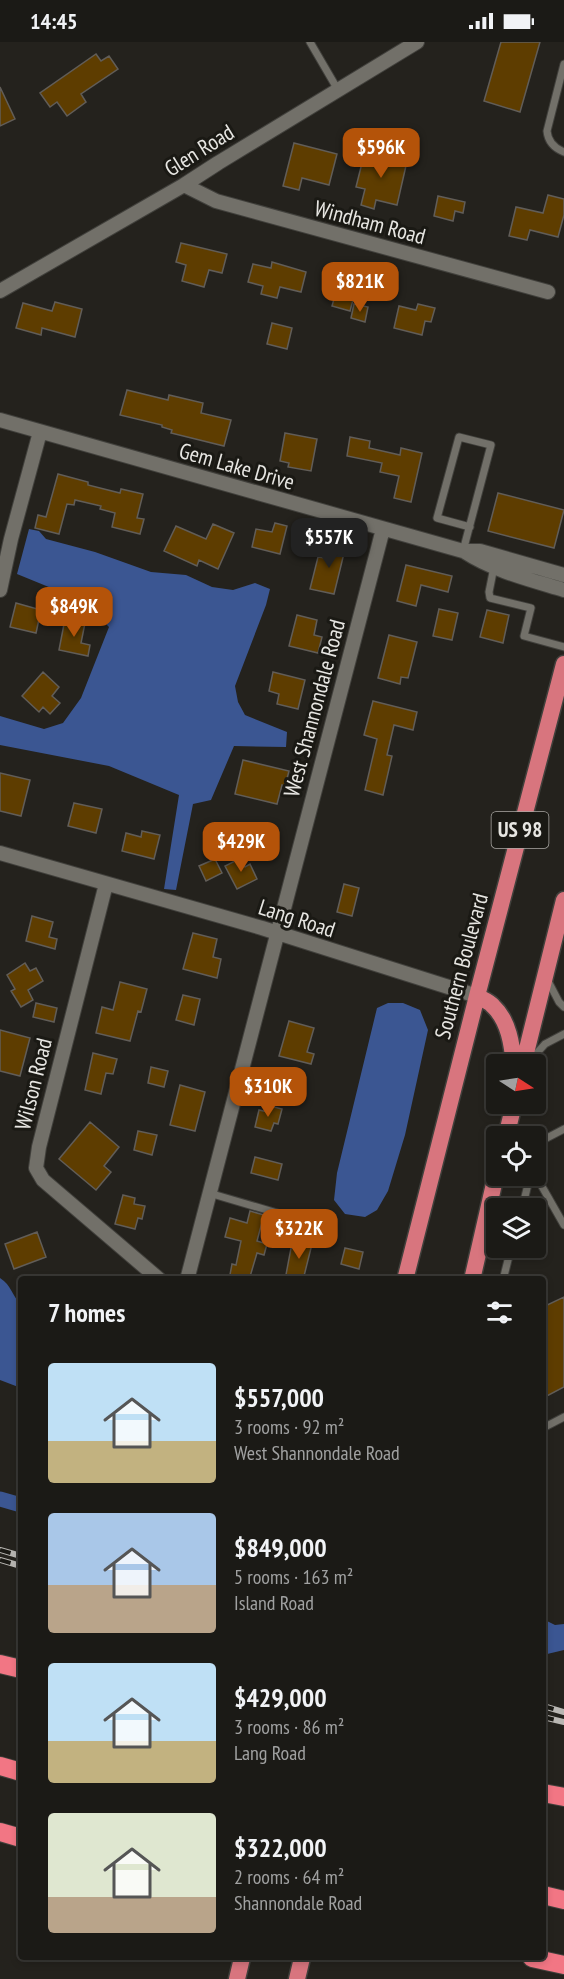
<!DOCTYPE html>
<html lang="en">
<head>
<meta charset="utf-8">
<style>
  body { margin:0; font-family:"PT Sans Narrow",sans-serif; background:#282723; color:#f1f3f6; height:100vh; display:flex; flex-direction:column; font-size:22px; white-space:nowrap }
  * { box-sizing:border-box; margin:0 }
  p { font-size:20px; color:#a0a1a1 }
  .icon { flex:none; width:33px; height:33px; fill:none; stroke:currentColor; stroke-width:2; stroke-linecap:round; stroke-linejoin:round }
  .map { position:relative; flex:1; overflow:hidden }
  .details { position:absolute; left:18px; top:1234px; width:528px; height:684px; display:flex; flex-direction:column; background:#1b1a16; border-radius:6px; box-shadow:0 3px 9px #0003,0 0 0 2px #393835 }
  .details>* { flex:none }
  .needle { width:39px; rotate:102deg }
  .controls { position:absolute; left:486px; top:1012px; display:grid; gap:12px }
  .controls a { display:grid; place-items:center; width:60px; height:60px; border-radius:6px; background:#1b1a16; box-shadow:0 3px 9px #0003,0 0 0 2px #393835; font-size:30px }
  .price { position:absolute; translate:-50% -51px; padding:0 14px; border-radius:12px; background:#b45309; color:#fff; font-size:20px; line-height:39px; filter:drop-shadow(0 2px 3px #0008) }
  .price::after { content:''; position:absolute; left:50%; top:36px; width:18px; height:14px; margin-left:-9px; background:inherit; clip-path:polygon(0 0,100% 0,50% 100%) }
  .price.active { background:#222; color:#fff }
  ul { padding:0; list-style:none }
  li { display:flex; align-items:center; gap:18px; height:150px; padding:0 30px }
  li span { display:grid; place-items:center; flex:none; width:168px; height:120px; border-radius:6px; color:#555 }
  li>.icon { margin-inline-start:auto }
  span .icon { width:72px; height:72px; fill:#fffc; stroke-width:1 }
  li b { font-size:26px }
  h2 { display:flex; justify-content:space-between; align-items:center; height:72px; padding:0 30px; font-size:26px }
  .status { display:flex; justify-content:space-between; align-items:center; height:42px; padding:0 30px; background:#1b1a16; direction:ltr }
  .status svg { height:16px; fill:currentColor }
  .map>svg:first-child { display:block }
  .water { fill:#3b5692 }
  .lines { fill:none; stroke-linecap:round; stroke-linejoin:round }
  .canal { stroke:#3b5692; stroke-width:15 }
  .building { fill:#5e3d00; stroke:#615d58; stroke-width:1.5 }
  .service-casing { stroke:#41403c; stroke-width:9 }
  .minor-casing { stroke:#41403c; stroke-width:16 }
  .trunk-casing { stroke:#41403c; stroke-width:19 }
  .motorway-casing { stroke:#41403c; stroke-width:20 }
  .service { stroke:#727069; stroke-width:7 }
  .minor { stroke:#727069; stroke-width:14 }
  .trunk { stroke:#d8757e; stroke-width:16 }
  .motorway { stroke:#f27684; stroke-width:18 }
  .rail-casing { stroke:#b9b7b3; stroke-width:6 }
  .rail { stroke:#1a1914; stroke-width:4; stroke-dasharray:11; stroke-linecap:butt }
  .labels { text-anchor:middle; stroke-width:6; stroke-linejoin:round; paint-order:stroke }
  .shield { fill:#1a1914; stroke:#aaa8a4; stroke-width:1.5 }
  .shield-label { font-size:21px; font-weight:bold; fill:#e7e6e2 }
  .street-label { font-size:22px; fill:#e7e6e2; stroke:#1a1914 }
</style>
</head>
<body>
<div class="status"><b>14:45</b><svg viewBox="0 0 49 12"><path d="M0 12V9h3v3zM5 12V6h3v6zM10 12V3h3v9zM15 12V0h3v12zM26 1h20v11H26zM47 4h2v5h-2z"/></svg></div>
<div class="map">
<svg width="564" height="1937" viewBox="0 0 564 1937">
  <rect width="100%" height="100%" fill="#24221d"/>
  <path class="water" d="M29,487L39,489L46,497L95,510L151,530L186,533L212,545L233,548L255,541L270,547L266,563L235,644L238,660L245,673L287,690L286,705L234,704L211,758L193,762L176,848L164,847L179,753L109,724L0,703V674L44,687L63,681L81,656L109,585L90,566L61,550L17,532Z
    M388,961H403L420,968L428,988L405,1093L388,1149L377,1168L365,1175L345,1172L334,1158L337,1131L377,966Z
    M0,1236C12,1244 11,1252 21,1263V1346L0,1338Z
    M543,1577L555,1583L564,1582V1608L543,1613Z"/>
  <g class="lines">
    <path class="canal" d="M0,1457L21,1463"/>
  </g>
  <path class="building" d="M501,0H540L520,70L484,59Z
    M96,12L101,19L109,14L118,27L81,52L86,60L67,74L57,60L50,65L40,51Z
    M0,45L15,77L0,84Z
    M294,101L337,112L329,143L302,136L299,148L283,144Z
    M365,109L396,117L397,112L408,115L397,163L376,158L374,167L361,163L365,147L356,145Z
    M548,153L564,157V173L558,195L530,188L527,198L509,194L516,165L543,171Z
    M438,154L465,160L463,171L455,169L453,179L434,174Z
    M181,201L227,212L222,231L209,228L204,245L182,239L186,223L176,220Z
    M272,220L306,230L301,250L280,245L277,256L261,252L263,244L248,240L253,222L271,226Z
    M332,237L357,243L350,269L332,264L334,257L327,255Z
    M55,260L82,267L75,295L42,286L41,293L16,286L23,261L52,269Z
    M354,262L368,265L365,280L351,276Z
    M418,262L435,266L431,280L425,279L422,293L394,286L399,264L416,268Z
    M272,281L292,286L287,307L267,302Z
    M127,348L168,358L169,353L203,361L201,371L231,378L224,404L171,391L172,388L162,385V383L120,373Z
    M285,391L317,397L311,429L288,425L289,421L280,419Z
    M350,395L370,399L369,406L400,413L401,406L422,411L411,460L394,456L399,434L380,430L382,421L347,414Z
    M58,432L88,440V443L120,451L121,447L143,452L137,476L144,477L140,492L112,485L115,471L100,467L101,464L75,458L74,463L67,462L59,492L35,486L38,473L46,475Z
    M498,451L564,468L554,506L488,489Z
    M275,481L287,484L280,512L252,505L256,487L272,490Z
    M213,482L234,491L218,527L199,518L197,524L164,509L176,484L206,497Z
    M329,499L346,503L334,552L310,547L318,515L324,516Z
    M406,523L452,534L448,550L421,543L416,564L397,559Z
    M16,561L41,568L36,591L10,585Z
    M439,567L458,571L452,598L433,594Z
    M487,568L509,573L503,601L480,595Z
    M297,573L317,578L314,593L322,595L318,611L289,604Z
    M65,577L85,581L81,601L90,603L88,614L59,608Z
    M389,593L417,600L408,636L401,635L400,642L378,636Z
    M43,630L59,645L52,654L60,661L50,672L43,665L39,670L22,654Z
    M273,630L305,638L298,667L277,662L279,652L269,649Z
    M373,659L417,670L413,688L394,683L387,713L392,714L383,753L365,748L377,697L364,693Z
    M243,718L289,729L285,744L282,743L277,762L235,752Z
    M0,731L30,738L21,774L0,769Z
    M74,761L102,767L96,791L68,784Z
    M142,789L160,793L154,817L122,809L126,791L141,795Z
    M241,816L245,825L250,822L257,837L237,847L225,824Z
    M215,817L222,831L206,839L199,824Z
    M344,842L359,846L352,874L337,870Z
    M32,874L53,880L49,895L57,897L55,907L26,899Z
    M193,891L217,897L213,915L221,917L217,936L183,927Z
    M25,921L30,929L36,926L43,939L28,948L33,958L21,965L11,949L15,947L7,933Z
    M120,940L147,947L141,970L138,969L130,999L96,991L102,965L113,968Z
    M183,953L200,957L194,983L176,978Z
    M36,961L57,966L54,980L33,975Z
    M289,979L314,986L307,1010L314,1012L311,1022L279,1014Z
    M0,988L30,996L20,1034L0,1029Z
    M93,1011L117,1017L113,1032L106,1031L101,1052L85,1048Z
    M151,1025L168,1029L164,1045L148,1041Z
    M180,1043L205,1050L195,1089L170,1083Z
    M270,1064L282,1067L278,1082L274,1081L271,1089L255,1085L259,1068L268,1070Z
    M90,1080L119,1105L104,1124L111,1130L96,1148L59,1117Z
    M138,1089L157,1093L152,1113L134,1108Z
    M255,1115L282,1122L278,1138L251,1131Z
    M123,1153L135,1156L134,1162L145,1164L142,1177L138,1176L135,1187L115,1182Z
    M250,1169L264,1173L257,1199L267,1202L264,1213L257,1211L249,1238H229L232,1222L236,1223L241,1199L225,1195L230,1176L247,1181Z
    M37,1190L46,1215L14,1227L5,1202Z
    M300,1195L313,1198L303,1238H285L291,1206L297,1207Z
    M345,1206L363,1210L359,1227L341,1222Z
    M564,1255V1345L543,1356V1265Z"/>
  <g class="lines">
    <defs>
      <path id="service" d="M310,0L338,48
        M564,22L547,89C548,100 554,106 564,110
        M463,509L491,403L459,395L437,476L470,485
        M494,525L489,550L490,556L531,566L524,594L564,605
        M547,937L559,960L564,965
        M528,1021L545,1002L564,992
        M536,1118L543,1098L564,1087
        M536,1134L564,1183
        M209,1151L301,1178
        M522,1167L530,1134
        M503,1238L511,1206
        M543,1386L564,1375"/>
      <path id="minor" d="M184,143L216,159L548,250
        M0,249L184,143L218,121L417,0
        M0,378L463,509H480L564,533
        M465,510C494,529 531,538 564,548
        M0,548L11,497L40,390
        M0,811L262,886L477,954
        M106,842L39,1105L36,1126L43,1138L160,1238
        M187,1238L383,487"/>
      <path id="trunk" d="M477,954C482,957 489,959 493,964C509,979 512,1003 514,1023
        M523,1023L564,858
        M506,1095L514,1062
        M405,1238L477,954L564,622
        M472,1238L496,1133
        M237,1937L242,1916
        M297,1937L302,1916"/>
      <path id="motorway" d="M0,1622L21,1627
        M0,1724L21,1730
        M543,1751L564,1755
        M0,1790L21,1796
        M543,1853L564,1858
        M532,1916L564,1923"/>
    </defs>
    <use href="#service" class="service-casing"/>
    <use href="#minor" class="minor-casing"/>
    <use href="#trunk" class="trunk-casing"/>
    <use href="#motorway" class="motorway-casing"/>
    <use href="#service" class="service"/>
    <use href="#minor" class="minor"/>
    <use href="#trunk" class="trunk"/>
    <use href="#motorway" class="motorway"/>
    <defs>
      <path id="rail" d="M0,1508L21,1514
        M0,1518L21,1524
        M543,1664L564,1670
        M543,1675L564,1680"/>
    </defs>
    <use href="#rail" class="rail-casing"/>
    <use href="#rail" class="rail"/>
  </g>
  <g class="labels">
    <rect class="shield" x="491.5" y="770" width="57" height="36" rx="4.5"/>
    <g class="shield-label">
      <text x="520" y="795">US 98</text>
    </g>
    <g class="street-label">
      <text transform="translate(199 108) rotate(-32)" y="8">Glen Road</text>
      <text transform="translate(370 180) rotate(15)" y="8">Windham Road</text>
      <text transform="translate(237 424) rotate(16)" y="8">Gem Lake Drive</text>
      <text transform="translate(314 666) rotate(-75)" y="8">West Shannondale Road</text>
      <text transform="translate(297 876) rotate(18)" y="8">Lang Road</text>
      <text transform="translate(461 924) rotate(-75)" y="8">Southern Boulevard</text>
      <text transform="translate(33 1042) rotate(-76)" y="8">Wilson Road</text>
    </g>
  </g>
</svg>
<div class="controls">
<a><svg class="needle" viewBox="-14 -14 28 28"><path d="M0-13l5 13h-10z" fill="#e53935"/><path d="M0 13l5-13h-10z" fill="#a0a1a1"/></svg></a>
<a><svg class="icon" aria-label="locate" viewBox="0 0 24 24"><circle cx="12" cy="12" r="6"/><path d="M12 2v4M12 18v4M2 12h4M18 12h4"/></svg></a>
<a><svg class="icon" aria-label="layers" viewBox="0 0 24 24"><path d="M12 4l9 5-9 5-9-5zM3 14l9 5 9-5"/></svg></a>
</div>
<b class="price" style="left:381px;top:137px">$596K</b>
<b class="price" style="left:360px;top:271px">$821K</b>
<b class="price active" style="left:329px;top:527px">$557K</b>
<b class="price" style="left:74px;top:596px">$849K</b>
<b class="price" style="left:241px;top:831px">$429K</b>
<b class="price" style="left:268px;top:1076px">$310K</b>
<b class="price" style="left:299px;top:1218px">$322K</b>
<section class="details">
<h2>7 homes<svg class="icon" aria-label="filters" viewBox="0 0 24 24"><path d="M4 7h16M4 17h16"/><circle cx="9" cy="7" r="2"/><circle cx="15" cy="17" r="2"/></svg></h2>
<ul>
<li><span style="background:linear-gradient(#bfe0f5 65%,#c2b280 0)"><svg class="icon" aria-label="home" viewBox="0 0 24 24"><path d="M3 11l9-7 9 7M6 9v11h12V9"/></svg></span><div><b>$557,000</b><p>3 rooms · 92 m²</p><p>West Shannondale Road</p></div></li>
<li><span style="background:linear-gradient(#a9c7e8 60%,#b9a48a 0)"><svg class="icon" aria-label="home" viewBox="0 0 24 24"><path d="M3 11l9-7 9 7M6 9v11h12V9"/></svg></span><div><b>$849,000</b><p>5 rooms · 163 m²</p><p>Island Road</p></div></li>
<li><span style="background:linear-gradient(#bfe0f5 65%,#c2b280 0)"><svg class="icon" aria-label="home" viewBox="0 0 24 24"><path d="M3 11l9-7 9 7M6 9v11h12V9"/></svg></span><div><b>$429,000</b><p>3 rooms · 86 m²</p><p>Lang Road</p></div></li>
<li><span style="background:linear-gradient(#dfe7d0 70%,#b9a48a 0)"><svg class="icon" aria-label="home" viewBox="0 0 24 24"><path d="M3 11l9-7 9 7M6 9v11h12V9"/></svg></span><div><b>$322,000</b><p>2 rooms · 64 m²</p><p>Shannondale Road</p></div></li>
</ul>
</section>
</div>
</body>
</html>
